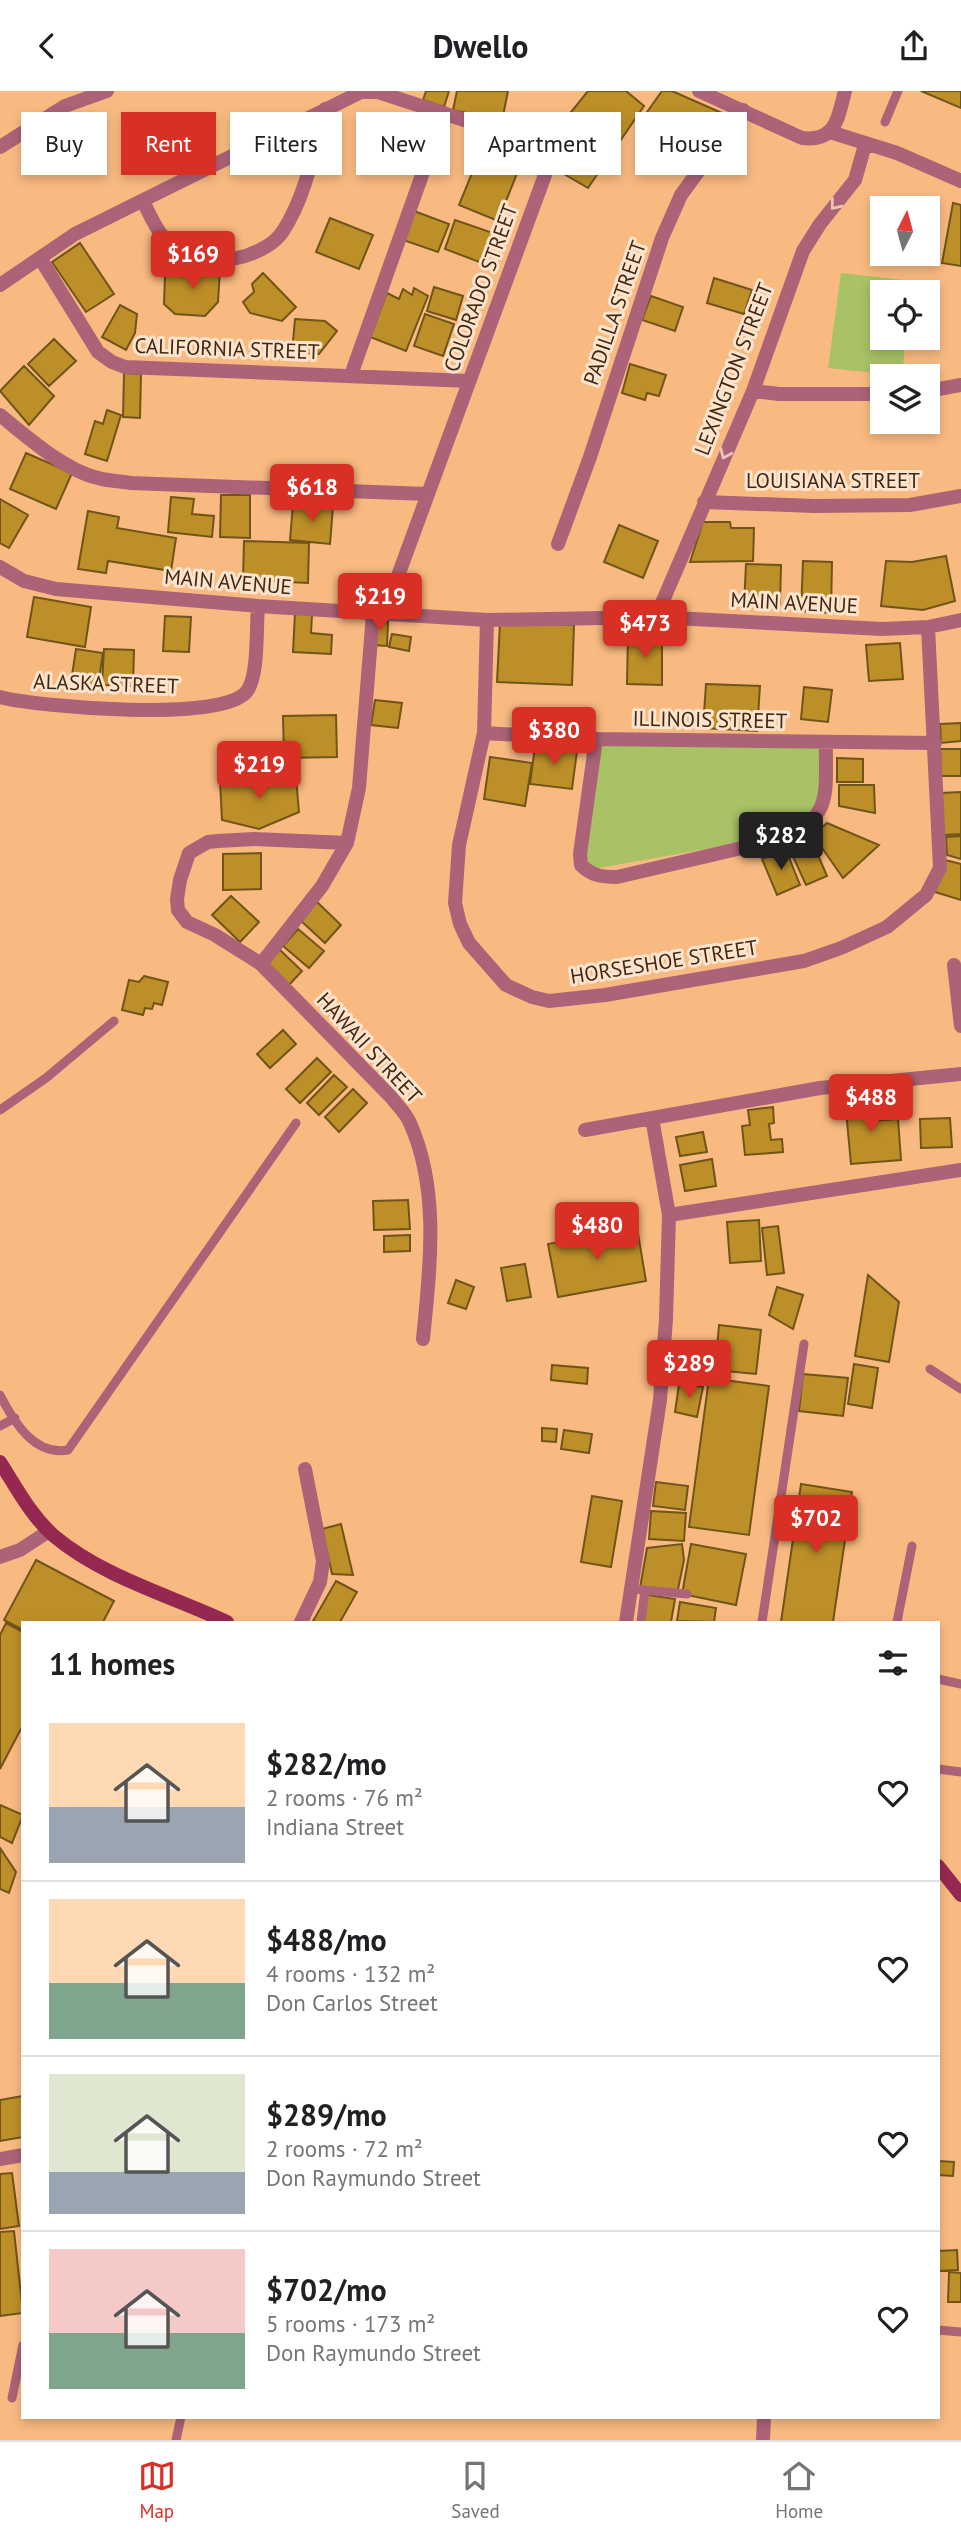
<!DOCTYPE html>
<html lang="en">
<head>
<meta charset="utf-8">
<style>
  body { margin:0; font-family:"PT Sans",sans-serif; background:#f2f2f2; color:#202124; height:100vh; display:flex; flex-direction:column; font-size:26px; white-space:nowrap }
  * { box-sizing:border-box; margin:0 }
  p { font-size:23px; color:#757577 }
  .icon { flex:none; width:38px; height:38px; fill:none; stroke:currentColor; stroke-width:2; stroke-linecap:round; stroke-linejoin:round }
  .map { position:relative; flex:1; overflow:hidden }
  .side { position:absolute; left:21px; top:1530px; width:919px; height:798px; display:flex; flex-direction:column; background:#fff; border-radius:0px; box-shadow:0 4px 10px #0003 }
  .side>* { flex:none }
  .top-card { position:absolute; left:21px; top:21px; width:920px; height:63px; display:flex; gap:14px }
  .needle { width:46px; rotate:6deg }
  .fabs { position:absolute; left:870px; top:105px; display:grid; gap:14px }
  .fabs a { display:grid; place-items:center; width:70px; height:70px; border-radius:0px; background:#fff; box-shadow:0 4px 10px #0003; font-size:35px }
  .price { position:absolute; translate:-50% -60px; padding:0 16px; border-radius:7px; background:#d93025; color:#fff; font-size:23px; line-height:46px; filter:drop-shadow(0 2px 4px #0008) }
  .price::after { content:''; position:absolute; left:50%; top:42px; width:21px; height:16px; margin-left:-10px; background:inherit; clip-path:polygon(0 0,100% 0,50% 100%) }
  .price.current { background:#222; color:#fff }
  ul { padding:0; list-style:none }
  li { display:flex; align-items:center; gap:21px; height:175px; padding:0 28px }
  li+li { border-top:2px solid #e0e0e0 }
  li span { display:grid; place-items:center; flex:none; width:196px; height:140px; border-radius:0px; color:#555 }
  li>.icon { margin-inline-start:auto }
  span .icon { width:84px; height:84px; fill:#fffc; stroke-width:1 }
  li b { font-size:30px }
  h2 { display:flex; justify-content:space-between; align-items:center; height:84px; padding:0 28px; font-size:30px }
  .tag { padding:0 24px; border-radius:0px; background:#fff; box-shadow:0 4px 10px #0003; font-size:24px; line-height:63px }
  .tag.current { background:#d93025; color:#fff }
  header { display:flex; justify-content:space-between; align-items:center; height:91px; padding:0 28px; background:#fff; font-size:32px; font-weight:800 }
  .tabs { display:flex; justify-content:space-around; align-items:center; height:98px; border-top:2px solid #e0e0e0; background:#fff; font-size:19px; color:#757577 }
  .tabs a { display:grid; justify-items:center; gap:4px }
  .tabs .current { color:#d93025 }
  .map>svg:first-child { display:block }
  .green { fill:#a8c265 }
  .building { fill:#bd8f28; stroke:#705419; stroke-width:2 }
  .lines { fill:none; stroke-linecap:round; stroke-linejoin:round }
  .service { stroke:#ac6277; stroke-width:9 }
  .pedestrian { stroke:#ac6277; stroke-width:14 }
  .minor { stroke:#ac6277; stroke-width:14 }
  .tertiary { stroke:#ac6277; stroke-width:14 }
  .secondary { stroke:#952851; stroke-width:14 }
  .oneway { stroke:#eac4b8 }
  .labels { text-anchor:middle; stroke-width:6; stroke-linejoin:round; paint-order:stroke }
  .street-label { font-size:21px; fill:#412810; stroke:#fee4ce }
</style>
</head>
<body>
<header><svg class="icon" aria-label="back" viewBox="0 0 24 24"><path d="M15 5l-7 7 7 7"/></svg>Dwello<svg class="icon" aria-label="share" viewBox="0 0 24 24"><path d="M12 15V3M7 8l5-5 5 5M5 13v7h14v-7"/></svg></header>
<div class="map">
<svg width="961" height="2349" viewBox="0 0 961 2349">
  <rect width="100%" height="100%" fill="#f9ba81"/>
  <path class="green" d="M841,182L912,190L911,201H882V247H906L902,285L828,277Z
    M600,652L822,655V702L812,725L779,745L593,778L584,772Z"/>
  <path class="building" d="M426,0H449L444,16L423,9Z
    M457,0H508L502,30L453,19Z
    M588,0H626L644,15L588,97L554,77L561,63L546,52Z
    M662,0H672L722,22L692,68L640,31Z
    M921,0H961V17Z
    M481,60L520,75L498,130L459,114Z
    M953,112L961,114V175L942,172Z
    M414,120L449,133L438,161L403,149Z
    M330,127L373,144L359,178L316,161Z
    M455,129L493,142L482,172L445,158Z
    M80,152L114,203L86,221L52,171Z
    M197,170H206V178L220,179L218,211L205,225L175,223L164,213L165,183L196,184Z
    M263,182L296,216L282,230L250,222L243,211L254,201L252,193Z
    M714,187L752,199L744,223L707,212Z
    M434,196L463,205L456,229L427,220Z
    M414,197L428,205L406,260L370,246L387,202L399,208L403,198L412,204Z
    M651,205L683,216L675,240L642,229Z
    M120,214L137,223L135,242L126,259L102,246Z
    M425,223L454,233L443,265L414,255Z
    M295,228L325,230L337,240L319,263L292,261Z
    M54,248L76,270L49,295L28,273Z
    M630,273L666,284L659,305L647,302L645,309L622,302Z
    M24,275L54,305L29,334L0,300Z
    M124,282L141,283L140,327L123,326Z
    M107,319L121,324L107,370L85,363L95,330L103,333Z
    M26,362L72,382L56,418L10,398Z
    M221,404H250V447L220,446Z
    M171,406L194,408L192,423L214,425L212,446L168,441Z
    M0,408L28,424L9,457L0,452Z
    M293,413L333,416L330,453L290,449Z
    M88,420L119,426L117,437L176,447L171,480L108,470L106,482L78,478Z
    M703,431H730L731,437H754L753,470L690,471Z
    M619,434L658,450L643,487L604,471Z
    M244,450L309,452L308,492L243,489Z
    M946,465L955,510L923,519L881,515L886,470L912,471Z
    M803,470L832,471L831,522L801,520Z
    M746,473L781,474L780,513L744,514Z
    M34,506L91,516L85,556L27,546Z
    M295,522L312,524L311,542L332,544L331,563L293,561Z
    M165,525L191,526L189,561L163,560Z
    M373,530L388,531L387,555L372,554Z
    M500,532L574,534L572,594L497,591Z
    M392,543L411,546L409,560L389,556Z
    M628,544H662V594L627,593Z
    M900,552L903,588L869,590L866,554Z
    M76,558L103,562L98,595L71,591Z
    M104,558L134,559L133,595L102,594Z
    M706,593L760,595L757,640L703,637Z
    M804,596L832,599L828,631L801,628Z
    M375,609L402,612L398,637L371,634Z
    M336,624L337,666L284,667L283,625Z
    M961,632V650L941,652L940,633Z
    M535,655L577,660L572,698L530,693Z
    M940,658H961V685H941Z
    M490,666L532,672L525,715L484,708Z
    M837,667L863,668V691H837Z
    M296,686L299,721L259,738L222,729L220,690Z
    M839,694H874L875,722L839,715Z
    M961,701V743L944,744L941,702Z
    M827,732L879,754L843,787L813,744Z
    M961,745V768L947,764L946,746Z
    M812,750L827,785L806,794L790,759Z
    M786,759L800,794L777,804L762,768Z
    M261,762V798L223,799V763Z
    M945,769L961,773V809L935,801Z
    M231,805L259,831L240,851L212,824Z
    M317,811L341,834L325,852L300,829Z
    M298,838L324,860L309,877L283,855Z
    M280,859L302,880L289,894L267,872Z
    M144,885L168,891L162,914L154,912L152,918L145,917L143,924L122,919L129,889L139,891Z
    M283,939L296,953L270,977L257,963Z
    M317,967L331,981L300,1012L286,998Z
    M334,984L347,996L319,1024L307,1012Z
    M353,998L367,1012L339,1041L325,1026Z
    M872,1007L874,1030L898,1028L901,1069L851,1073L845,1009Z
    M773,1016L774,1032L769,1033L771,1049L782,1048L783,1061L745,1064L742,1035L750,1034L748,1019Z
    M950,1027L952,1056L921,1057L920,1028Z
    M703,1041L707,1061L680,1065L676,1046Z
    M712,1068L716,1095L685,1100L680,1074Z
    M408,1109L410,1138L374,1139L373,1110Z
    M759,1129L761,1170L730,1172L727,1131Z
    M778,1135L784,1182L767,1184L762,1137Z
    M637,1137L646,1190L558,1206L548,1153Z
    M410,1144V1160L384,1161V1145Z
    M525,1173L531,1206L507,1210L501,1177Z
    M868,1184L899,1211L889,1271L855,1265Z
    M456,1189L474,1196L466,1218L448,1212Z
    M777,1196L803,1204L793,1238L769,1224Z
    M719,1234L761,1239L756,1283L715,1279Z
    M709,1262L710,1281L693,1282L692,1263Z
    M854,1273L878,1277L872,1317L848,1313Z
    M552,1274L588,1277L587,1293L551,1289Z
    M803,1283L848,1287L843,1325L799,1320Z
    M709,1287L769,1295L749,1444L689,1436Z
    M679,1293L703,1296L697,1326L675,1321Z
    M542,1337L557,1338L556,1351L542,1350Z
    M564,1339L592,1343L589,1362L561,1358Z
    M656,1391L688,1395L685,1419L653,1415Z
    M801,1393L852,1401L833,1531H781Z
    M592,1405L622,1410L611,1476L581,1471Z
    M651,1420L686,1422L684,1450L649,1448Z
    M341,1433L353,1484L332,1483L322,1438Z
    M682,1453L684,1469L677,1503L640,1497L647,1457Z
    M691,1453L746,1463L736,1514L682,1503Z
    M36,1469L114,1510L103,1531H23V1539L4,1529Z
    M336,1490L357,1501L340,1531H315L313,1530Z
    M642,1503L675,1508L671,1531H638Z
    M680,1511L716,1517L714,1531L677,1530Z
    M6,1532L23,1541V1634L0,1678V1544Z
    M0,1714L23,1724L12,1752L0,1746Z
    M0,1757L16,1781L9,1802L0,1798Z
    M23,2005V2046L0,2050V2009Z
    M938,2070L954,2071L953,2085L938,2084Z
    M12,2082L19,2135L0,2138V2083Z
    M14,2140L23,2222L0,2225V2141Z
    M957,2159L958,2179L938,2180V2160Z
    M949,2181L961,2182V2211H948Z"/>
  <g class="lines">
    <path class="service" d="M885,31L898,0
      M0,1019L46,987L114,930
      M930,1278L961,1298
      M0,1304C14,1331 34,1365 68,1359L296,1032
      M0,1335L15,1327
      M632,1498L687,1503
      M641,1531L645,1499
      M762,1531L804,1253
      M897,1531L912,1455
      M938,1588L961,1593
      M938,1678L961,1681
      M938,2239L961,2241
      M12,2307L23,2254
      M176,2349L181,2326"/>
    <path class="pedestrian" d="M0,1466L20,1459L49,1440"/>
    <path class="minor" d="M830,41L897,62L961,90
      M143,110C152,129 162,151 180,162C207,179 266,167 283,140C306,105 314,58 325,18
      M40,167L98,261L112,271L125,276L469,290
      M0,194L75,143L361,1H378L538,53L547,60L549,73L384,523
      M351,284L444,22
      M753,300L779,303H882
      M928,300L961,294
      M0,324C27,346 64,379 98,387C108,390 120,390 131,392L427,403
      M704,411L814,415L910,414L961,405
      M558,453L590,366L662,147L681,104L743,19
      M0,476L24,490L56,498L258,515L487,529L656,526L882,538L928,536L961,529
      M656,526L753,300L803,160L820,133L855,89L865,54
      M487,529L484,642L459,754L455,812L460,833L469,852L506,894L532,906L549,910L568,908L605,904L804,870L841,857L887,836L926,804L940,777L928,536
      M0,606C38,616 225,632 247,600C259,584 256,536 258,515
      M484,642L596,648L935,652
      M596,648L580,763L581,774C592,785 602,786 617,786L781,748C834,726 825,702 826,651
      M347,752L254,748L218,750L208,751L189,762L180,789L177,808L178,819L187,831L215,844L261,873L391,1006C397,1014 406,1022 410,1032C440,1099 430,1177 423,1248
      M261,873L322,795L347,752L359,697L373,523
      M954,874L961,935
      M585,1039L820,997L961,983
      M669,1124L961,1079
      M301,1531L320,1491L323,1470L305,1378
      M626,1531L660,1309L666,1228L669,1124L652,1027
      M0,2068L23,2064
      M763,2349L764,2326"/>
    <path class="tertiary" d="M699,0L802,47C836,51 838,27 845,0
      M0,56L65,15L107,0"/>
    <path class="secondary" d="M0,1371C16,1396 31,1425 54,1445C103,1486 169,1504 227,1531
      M938,1775L961,1804"/>
  </g>
  <defs><path id="oneway-chevron" d="M-2-3.5L2.5 0L-2 3.5" fill="none" stroke-width="1.6" stroke-linecap="round" stroke-linejoin="round" transform="scale(1.75)"/></defs>
  <g class="oneway">
    <use href="#oneway-chevron" transform="translate(835 114) rotate(129)"/>
    <use href="#oneway-chevron" transform="translate(725 363) rotate(114)"/>
  </g>
  <g class="labels">
    <g class="street-label">
      <text transform="translate(481 197) rotate(-70)" y="7">COLORADO STREET</text>
      <text transform="translate(615 222) rotate(-71)" y="7">PADILLA STREET</text>
      <text transform="translate(227 258) rotate(2)" y="7">CALIFORNIA STREET</text>
      <text transform="translate(734 278) rotate(-69)" y="7">LEXINGTON STREET</text>
      <text x="833" y="397">LOUISIANA STREET</text>
      <text transform="translate(228 491) rotate(5)" y="7">MAIN AVENUE</text>
      <text transform="translate(794 512) rotate(3)" y="7">MAIN AVENUE</text>
      <text transform="translate(106 593) rotate(2)" y="7">ALASKA STREET</text>
      <text transform="translate(710 629) rotate(1)" y="7">ILLINOIS STREET</text>
      <text transform="translate(664 871) rotate(-9)" y="7">HORSESHOE STREET</text>
      <text transform="translate(369 957) rotate(47)" y="7">HAWAII STREET</text>
    </g>
  </g>
</svg>
<div class="fabs">
<a><svg class="needle" viewBox="-14 -14 28 28"><path d="M0-13l5 13h-10z" fill="#e53935"/><path d="M0 13l5-13h-10z" fill="#757577"/></svg></a>
<a><svg class="icon" aria-label="locate" viewBox="0 0 24 24"><circle cx="12" cy="12" r="6"/><path d="M12 2v4M12 18v4M2 12h4M18 12h4"/></svg></a>
<a><svg class="icon" aria-label="layers" viewBox="0 0 24 24"><path d="M12 4l9 5-9 5-9-5zM3 14l9 5 9-5"/></svg></a>
</div>
<b class="price" style="left:193px;top:200px">$169</b>
<b class="price" style="left:312px;top:433px">$618</b>
<b class="price" style="left:380px;top:542px">$219</b>
<b class="price" style="left:645px;top:569px">$473</b>
<b class="price" style="left:554px;top:676px">$380</b>
<b class="price" style="left:259px;top:710px">$219</b>
<b class="price current" style="left:781px;top:781px">$282</b>
<b class="price" style="left:871px;top:1043px">$488</b>
<b class="price" style="left:597px;top:1171px">$480</b>
<b class="price" style="left:689px;top:1309px">$289</b>
<b class="price" style="left:816px;top:1464px">$702</b>
<div class="top-card">
<a class="tag">Buy</a>
<a class="tag current">Rent</a>
<a class="tag">Filters</a>
<a class="tag">New</a>
<a class="tag">Apartment</a>
<a class="tag">House</a>
</div>
<section class="side">
<h2>11 homes<svg class="icon" aria-label="filters" viewBox="0 0 24 24"><path d="M4 7h16M4 17h16"/><circle cx="9" cy="7" r="2"/><circle cx="15" cy="17" r="2"/></svg></h2>
<ul>
<li><span style="background:linear-gradient(#ffd9b3 60%,#9aa5b1 0)"><svg class="icon" aria-label="home" viewBox="0 0 24 24"><path d="M3 11l9-7 9 7M6 9v11h12V9"/></svg></span><div><b>$282/mo</b><p>2 rooms · 76 m²</p><p>Indiana Street</p></div><svg class="icon" aria-label="heart" viewBox="0 0 24 24"><path d="M12 20l-8-8c-3-5 5-10 8-4 3-6 11-1 8 4z"/></svg></li>
<li><span style="background:linear-gradient(#ffd9b3 60%,#7fa58c 0)"><svg class="icon" aria-label="home" viewBox="0 0 24 24"><path d="M3 11l9-7 9 7M6 9v11h12V9"/></svg></span><div><b>$488/mo</b><p>4 rooms · 132 m²</p><p>Don Carlos Street</p></div><svg class="icon" aria-label="heart" viewBox="0 0 24 24"><path d="M12 20l-8-8c-3-5 5-10 8-4 3-6 11-1 8 4z"/></svg></li>
<li><span style="background:linear-gradient(#dfe7d0 70%,#9aa5b1 0)"><svg class="icon" aria-label="home" viewBox="0 0 24 24"><path d="M3 11l9-7 9 7M6 9v11h12V9"/></svg></span><div><b>$289/mo</b><p>2 rooms · 72 m²</p><p>Don Raymundo Street</p></div><svg class="icon" aria-label="heart" viewBox="0 0 24 24"><path d="M12 20l-8-8c-3-5 5-10 8-4 3-6 11-1 8 4z"/></svg></li>
<li><span style="background:linear-gradient(#f6c9c9 60%,#7fa58c 0)"><svg class="icon" aria-label="home" viewBox="0 0 24 24"><path d="M3 11l9-7 9 7M6 9v11h12V9"/></svg></span><div><b>$702/mo</b><p>5 rooms · 173 m²</p><p>Don Raymundo Street</p></div><svg class="icon" aria-label="heart" viewBox="0 0 24 24"><path d="M12 20l-8-8c-3-5 5-10 8-4 3-6 11-1 8 4z"/></svg></li>
</ul>
</section>
</div>
<nav class="tabs">
<a class="current"><svg class="icon" aria-label="map" viewBox="0 0 24 24"><path d="M3 6l6-2 6 2 6-2v14l-6 2-6-2-6 2zM9 4v14M15 6v14"/></svg>Map</a>
<a><svg class="icon" aria-label="saved" viewBox="0 0 24 24"><path d="M7 4h10v16l-5-4-5 4z"/></svg>Saved</a>
<a><svg class="icon" aria-label="home" viewBox="0 0 24 24"><path d="M3 11l9-7 9 7M6 9v11h12V9"/></svg>Home</a>
</nav>
</body>
</html>
